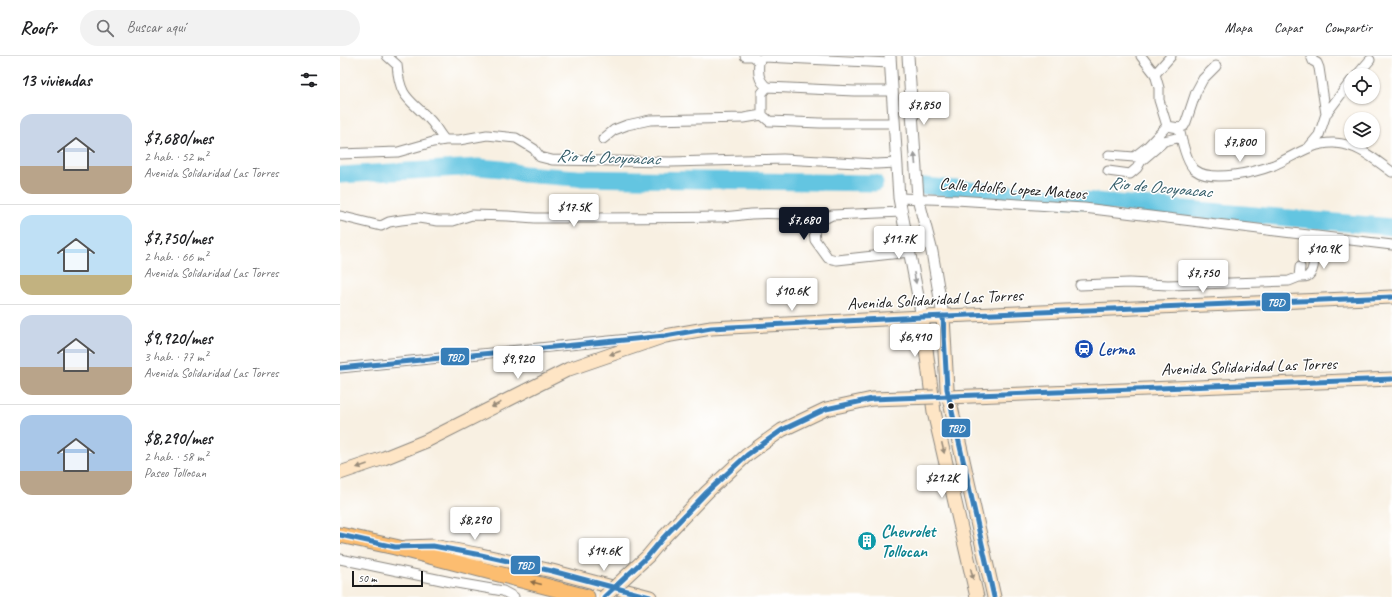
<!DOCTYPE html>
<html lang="es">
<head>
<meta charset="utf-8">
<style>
  body { margin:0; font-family:Caveat,sans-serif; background:#f2f2f2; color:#202124; height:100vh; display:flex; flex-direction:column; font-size:15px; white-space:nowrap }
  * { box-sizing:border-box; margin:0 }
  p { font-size:13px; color:#757577 }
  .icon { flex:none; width:22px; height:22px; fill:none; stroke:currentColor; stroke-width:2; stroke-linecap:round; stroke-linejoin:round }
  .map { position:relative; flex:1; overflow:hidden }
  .panel { display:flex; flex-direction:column; background:#fff; width:340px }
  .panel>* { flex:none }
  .tools { position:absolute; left:1004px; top:12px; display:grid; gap:8px }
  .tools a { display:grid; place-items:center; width:36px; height:36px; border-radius:50%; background:#fff; box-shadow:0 1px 3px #0004; font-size:20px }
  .scale { position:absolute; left:12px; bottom:10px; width:71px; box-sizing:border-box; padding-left:4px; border:2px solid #1c1c1c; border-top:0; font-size:11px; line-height:14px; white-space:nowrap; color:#1c1c1c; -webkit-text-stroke:3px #fff; paint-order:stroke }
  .price { position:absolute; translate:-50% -34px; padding:0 9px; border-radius:4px; background:#fff; color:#222; font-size:13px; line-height:26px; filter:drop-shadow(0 1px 2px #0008) }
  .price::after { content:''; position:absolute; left:50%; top:24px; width:12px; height:9px; margin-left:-6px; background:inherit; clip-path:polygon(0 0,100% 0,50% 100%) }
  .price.selected { background:#111827; color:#fff }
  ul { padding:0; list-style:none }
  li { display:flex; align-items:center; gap:12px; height:100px; padding:0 20px }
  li+li { border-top:1px solid #e0e0e0 }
  li span { display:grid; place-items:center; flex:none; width:112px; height:80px; border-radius:12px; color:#555 }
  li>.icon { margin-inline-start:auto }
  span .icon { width:48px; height:48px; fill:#fffc; stroke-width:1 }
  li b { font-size:17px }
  h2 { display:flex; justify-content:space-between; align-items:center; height:48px; padding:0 20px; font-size:17px }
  header { display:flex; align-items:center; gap:24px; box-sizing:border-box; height:56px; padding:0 20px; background:#fff; border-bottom:1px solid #e0e0e0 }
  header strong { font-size:19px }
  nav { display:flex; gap:22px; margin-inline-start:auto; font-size:14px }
  .search { width:280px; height:36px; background:#f2f2f2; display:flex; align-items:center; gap:10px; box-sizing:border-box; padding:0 14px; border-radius:22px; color:#757577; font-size:15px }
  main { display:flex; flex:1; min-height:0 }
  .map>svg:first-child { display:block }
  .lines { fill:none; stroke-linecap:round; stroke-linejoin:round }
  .river { stroke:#63c5e1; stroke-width:17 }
  .minor-casing { stroke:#8a867f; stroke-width:11 }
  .tertiary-casing { stroke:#8a867f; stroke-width:13 }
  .secondary-casing { stroke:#8a867f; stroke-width:15 }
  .trunk-casing { stroke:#8a867f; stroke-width:17 }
  .minor { stroke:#fff; stroke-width:9 }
  .tertiary { stroke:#fff; stroke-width:11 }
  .secondary { stroke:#fee5c5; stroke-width:13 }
  .trunk { stroke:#fcbd6f; stroke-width:15 }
  .secondary-bridge-casing { stroke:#8a867f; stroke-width:15; stroke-linecap:butt }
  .secondary-bridge { stroke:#fee5c5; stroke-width:13 }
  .bus-1-casing { stroke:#fff; stroke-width:8 }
  .bus-1 { stroke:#377eb8; stroke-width:5 }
  .oneway { fill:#999 }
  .oneway2 { fill:#988b79 }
  .oneway3 { fill:#8c6c46 }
  .bus-dot { fill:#1c1c1c; stroke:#fff; stroke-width:1.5 }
  .labels { text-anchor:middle; stroke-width:3; stroke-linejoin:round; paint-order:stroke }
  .street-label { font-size:17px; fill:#1c1c1c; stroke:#fff }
  .transit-label { font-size:17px; font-weight:bold; fill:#164399; stroke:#fff; text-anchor:start }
  .culture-label { font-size:17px; font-weight:bold; fill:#0d838f; stroke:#fff; text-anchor:start }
  .water-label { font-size:18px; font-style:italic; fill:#38606b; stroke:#fff }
  .line-badge { stroke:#fff; stroke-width:1.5 }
  .badge-label { font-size:11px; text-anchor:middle; font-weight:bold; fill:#fff }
</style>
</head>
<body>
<header>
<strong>Roofr</strong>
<div class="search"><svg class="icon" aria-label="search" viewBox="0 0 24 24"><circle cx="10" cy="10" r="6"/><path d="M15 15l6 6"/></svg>Buscar aquí</div>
<nav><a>Mapa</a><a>Capas</a><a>Compartir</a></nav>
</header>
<main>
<section class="panel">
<h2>13 viviendas<svg class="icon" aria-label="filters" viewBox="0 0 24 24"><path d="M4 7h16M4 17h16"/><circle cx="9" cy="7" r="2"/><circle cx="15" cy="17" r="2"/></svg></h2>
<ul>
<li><span style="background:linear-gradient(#c9d6e8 65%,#b9a48a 0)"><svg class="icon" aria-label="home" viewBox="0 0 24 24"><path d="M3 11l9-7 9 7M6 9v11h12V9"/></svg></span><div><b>$7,680/mes</b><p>2 hab. · 52 m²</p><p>Avenida Solidaridad Las Torres</p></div></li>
<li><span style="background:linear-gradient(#bfe0f5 75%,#c2b280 0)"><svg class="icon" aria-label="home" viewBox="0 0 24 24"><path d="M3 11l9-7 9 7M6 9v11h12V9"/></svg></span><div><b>$7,750/mes</b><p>2 hab. · 66 m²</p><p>Avenida Solidaridad Las Torres</p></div></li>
<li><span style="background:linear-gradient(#c9d6e8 65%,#b9a48a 0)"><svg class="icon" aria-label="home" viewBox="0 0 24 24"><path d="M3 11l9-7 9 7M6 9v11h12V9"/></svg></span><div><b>$9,920/mes</b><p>3 hab. · 77 m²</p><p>Avenida Solidaridad Las Torres</p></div></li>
<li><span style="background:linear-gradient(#a9c7e8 70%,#b9a48a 0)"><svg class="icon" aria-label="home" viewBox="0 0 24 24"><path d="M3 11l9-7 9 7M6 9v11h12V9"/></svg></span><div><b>$8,290/mes</b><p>2 hab. · 58 m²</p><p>Paseo Tollocan</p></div></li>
</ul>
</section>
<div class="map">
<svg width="1052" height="541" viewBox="0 0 1052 541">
  <rect width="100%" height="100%" fill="#fff"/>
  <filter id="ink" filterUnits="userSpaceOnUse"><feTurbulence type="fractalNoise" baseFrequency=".025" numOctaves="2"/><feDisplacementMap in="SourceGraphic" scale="8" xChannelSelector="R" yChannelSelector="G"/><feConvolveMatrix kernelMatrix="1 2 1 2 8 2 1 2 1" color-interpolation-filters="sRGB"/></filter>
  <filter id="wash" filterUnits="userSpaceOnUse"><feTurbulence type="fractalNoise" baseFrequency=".012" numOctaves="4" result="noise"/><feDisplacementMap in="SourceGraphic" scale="16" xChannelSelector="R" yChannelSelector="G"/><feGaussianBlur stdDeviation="0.9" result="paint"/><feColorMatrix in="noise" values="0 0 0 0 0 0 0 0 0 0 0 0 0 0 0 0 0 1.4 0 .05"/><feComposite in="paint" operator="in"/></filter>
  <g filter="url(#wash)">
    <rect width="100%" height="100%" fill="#f8f0e2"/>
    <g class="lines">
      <path class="river" d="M0,119L138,111L162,113L183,118L237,122L535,127
        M584,130L1052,171"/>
    </g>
  </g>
  <g filter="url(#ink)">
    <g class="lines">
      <defs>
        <path id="minor" d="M47,0L57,9C60,43 69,42 90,64C96,70 99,78 105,84
          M405,0H413L419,5
          M801,0L815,18L819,32V44L827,70
          M971,0L973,5L977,7L979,12L986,58
          M815,18L831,0
          M1017,19L1030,4
          M427,31C418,25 418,16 419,5L424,1L550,7
          M552,35H514L427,31L422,37V59L429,65L480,67H554
          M839,72L844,70L846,66L856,36L863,23L876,10
          M263,83L274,74L287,69L310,64L404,62L422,59
          M969,91L979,79L986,58L1011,25
          M0,98L58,96L93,86L105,84H119L147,79L176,82L186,88L194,93L200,101L212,104L331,106L443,103L536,108L557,107
          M769,99L794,101L808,90L827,70L839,72C841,82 847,108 855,114C872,127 916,116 934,109C953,101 972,86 994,87C1018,88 1034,103 1052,116
          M768,115L790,118L797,112L801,105L821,88L824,85L841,81
          M559,142L616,144L744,152L1052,189
          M562,156L492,159L478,166L474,173L475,184L488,202L497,204L570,196
          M0,160L41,170L49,166L61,164L79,162L98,165H113L132,159L168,160L195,162C256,162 317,162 378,161C389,161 400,159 411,158C426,157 469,157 480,165
          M959,221C962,221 967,222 969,219C977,212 973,190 973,180
          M740,229L789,227L828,229L949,225L959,221L960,211
          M0,312L309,281
          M0,503L111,526L163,535L174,541"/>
        <path id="tertiary" d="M550,0L559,142L582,261
          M568,0L578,142L592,196L603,260"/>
        <path id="secondary" d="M603,260L607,333L654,541
          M582,261L594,356L637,541
          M0,417L44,402L86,385L229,313L325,280L371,272L582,261L1052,241
          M66,491L93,490L141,499L212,515L310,541"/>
        <path id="trunk" d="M0,479L55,491L247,541"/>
      </defs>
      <use href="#minor" class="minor-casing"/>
      <use href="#tertiary" class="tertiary-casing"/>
      <use href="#secondary" class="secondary-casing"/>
      <use href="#trunk" class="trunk-casing"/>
      <use href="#minor" class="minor"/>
      <use href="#tertiary" class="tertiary"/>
      <use href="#secondary" class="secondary"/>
      <use href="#trunk" class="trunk"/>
      <defs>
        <path id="secondary-bridge" d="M607,341L1052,323
          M264,541L308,500L323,482L367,436L407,399L442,374L486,353L532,343L594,341"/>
      </defs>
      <use href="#secondary-bridge" class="secondary-bridge-casing"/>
      <use href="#secondary-bridge" class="secondary-bridge"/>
      <defs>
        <path id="bus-1" d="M603,260L607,333L654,541
          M0,312L325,280L371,272L582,261L1052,241
          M0,479L55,491L93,490L141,499L212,515L310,541
          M264,541L308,500L323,482L367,436L407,399L442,374L486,353L532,343L1052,323"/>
      </defs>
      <use href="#bus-1" class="bus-1-casing"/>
      <use href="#bus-1" class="bus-1"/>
    </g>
    <defs><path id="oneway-solid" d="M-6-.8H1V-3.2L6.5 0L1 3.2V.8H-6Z"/></defs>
    <g class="oneway">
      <use href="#oneway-solid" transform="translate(575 103) rotate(-95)"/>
      <use href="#oneway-solid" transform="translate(575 222) rotate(79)"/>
    </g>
    <g class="oneway2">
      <use href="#oneway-solid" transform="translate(275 297) rotate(161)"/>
      <use href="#oneway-solid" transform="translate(156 349) rotate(153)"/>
      <use href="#oneway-solid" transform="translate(603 392) rotate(77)"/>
      <use href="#oneway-solid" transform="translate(22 410) rotate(161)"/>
      <use href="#oneway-solid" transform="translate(632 518) rotate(77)"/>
    </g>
    <use class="oneway3" href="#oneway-solid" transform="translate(196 527) rotate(-166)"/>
  </g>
  <defs>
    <symbol id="station-disc" viewBox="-11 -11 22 22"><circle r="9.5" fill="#1a4fb4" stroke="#fff"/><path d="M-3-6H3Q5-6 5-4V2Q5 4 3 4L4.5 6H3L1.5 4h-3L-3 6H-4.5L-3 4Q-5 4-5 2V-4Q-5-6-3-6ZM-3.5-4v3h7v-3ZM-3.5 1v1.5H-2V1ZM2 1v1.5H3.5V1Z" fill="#fff"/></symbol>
    <symbol id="building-disc" viewBox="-11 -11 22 22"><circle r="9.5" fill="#0f9aa8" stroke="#fff"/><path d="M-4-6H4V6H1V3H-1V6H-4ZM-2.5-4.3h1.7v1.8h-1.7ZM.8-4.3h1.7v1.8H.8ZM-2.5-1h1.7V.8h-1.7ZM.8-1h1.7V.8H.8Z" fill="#fff"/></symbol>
  </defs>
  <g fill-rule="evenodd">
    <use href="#station-disc" x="733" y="282" width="22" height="22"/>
    <use href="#building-disc" x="516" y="474" width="22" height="22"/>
  </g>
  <circle class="bus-dot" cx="611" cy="350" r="3.5"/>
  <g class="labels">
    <g class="street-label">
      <text transform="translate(673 132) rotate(4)" y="6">Calle Adolfo Lopez Mateos</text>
      <text transform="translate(595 243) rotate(-3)" y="6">Avenida Solidaridad Las Torres</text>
      <text transform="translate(909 310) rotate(-2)" y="6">Avenida Solidaridad Las Torres</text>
    </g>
    <g class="transit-label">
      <text x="758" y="299">Lerma</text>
    </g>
    <g class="culture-label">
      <text x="541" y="481">Chevrolet<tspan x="541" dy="20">Tollocan</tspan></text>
    </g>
    <g class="water-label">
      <text transform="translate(268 101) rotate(2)" y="6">Rio de Ocoyoacac</text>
      <text transform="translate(820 131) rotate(5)" y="6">Rio de Ocoyoacac</text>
    </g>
  </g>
  <g class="line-badge">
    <rect x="921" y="236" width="30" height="20" rx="4" fill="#377eb8"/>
    <rect x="100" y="291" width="30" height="19" rx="4" fill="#377eb8"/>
    <rect x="601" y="362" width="30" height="20" rx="4" fill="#377eb8"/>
    <rect x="170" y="499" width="31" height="20" rx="4" fill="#377eb8"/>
  </g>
  <g class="badge-label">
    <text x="936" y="250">TBD</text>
    <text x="115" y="305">TBD</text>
    <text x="616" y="376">TBD</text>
    <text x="185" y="513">TBD</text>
  </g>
</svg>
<div class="tools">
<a><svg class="icon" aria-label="locate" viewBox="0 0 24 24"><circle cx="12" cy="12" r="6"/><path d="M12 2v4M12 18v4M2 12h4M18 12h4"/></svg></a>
<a><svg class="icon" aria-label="layers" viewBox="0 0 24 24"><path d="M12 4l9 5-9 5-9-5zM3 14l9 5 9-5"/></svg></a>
</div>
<div class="scale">50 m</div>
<b class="price" style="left:584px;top:70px">$7,850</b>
<b class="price" style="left:900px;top:107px">$7,800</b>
<b class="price" style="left:234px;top:172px">$17.5K</b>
<b class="price selected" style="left:464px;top:185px">$7,680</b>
<b class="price" style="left:559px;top:204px">$11.7K</b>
<b class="price" style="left:984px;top:214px">$10.9K</b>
<b class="price" style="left:863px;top:238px">$7,750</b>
<b class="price" style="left:452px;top:256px">$10.6K</b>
<b class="price" style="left:575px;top:302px">$6,410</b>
<b class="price" style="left:178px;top:324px">$9,920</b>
<b class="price" style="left:602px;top:443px">$21.2K</b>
<b class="price" style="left:135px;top:485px">$8,290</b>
<b class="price" style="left:264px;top:516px">$14.6K</b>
</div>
</main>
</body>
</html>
